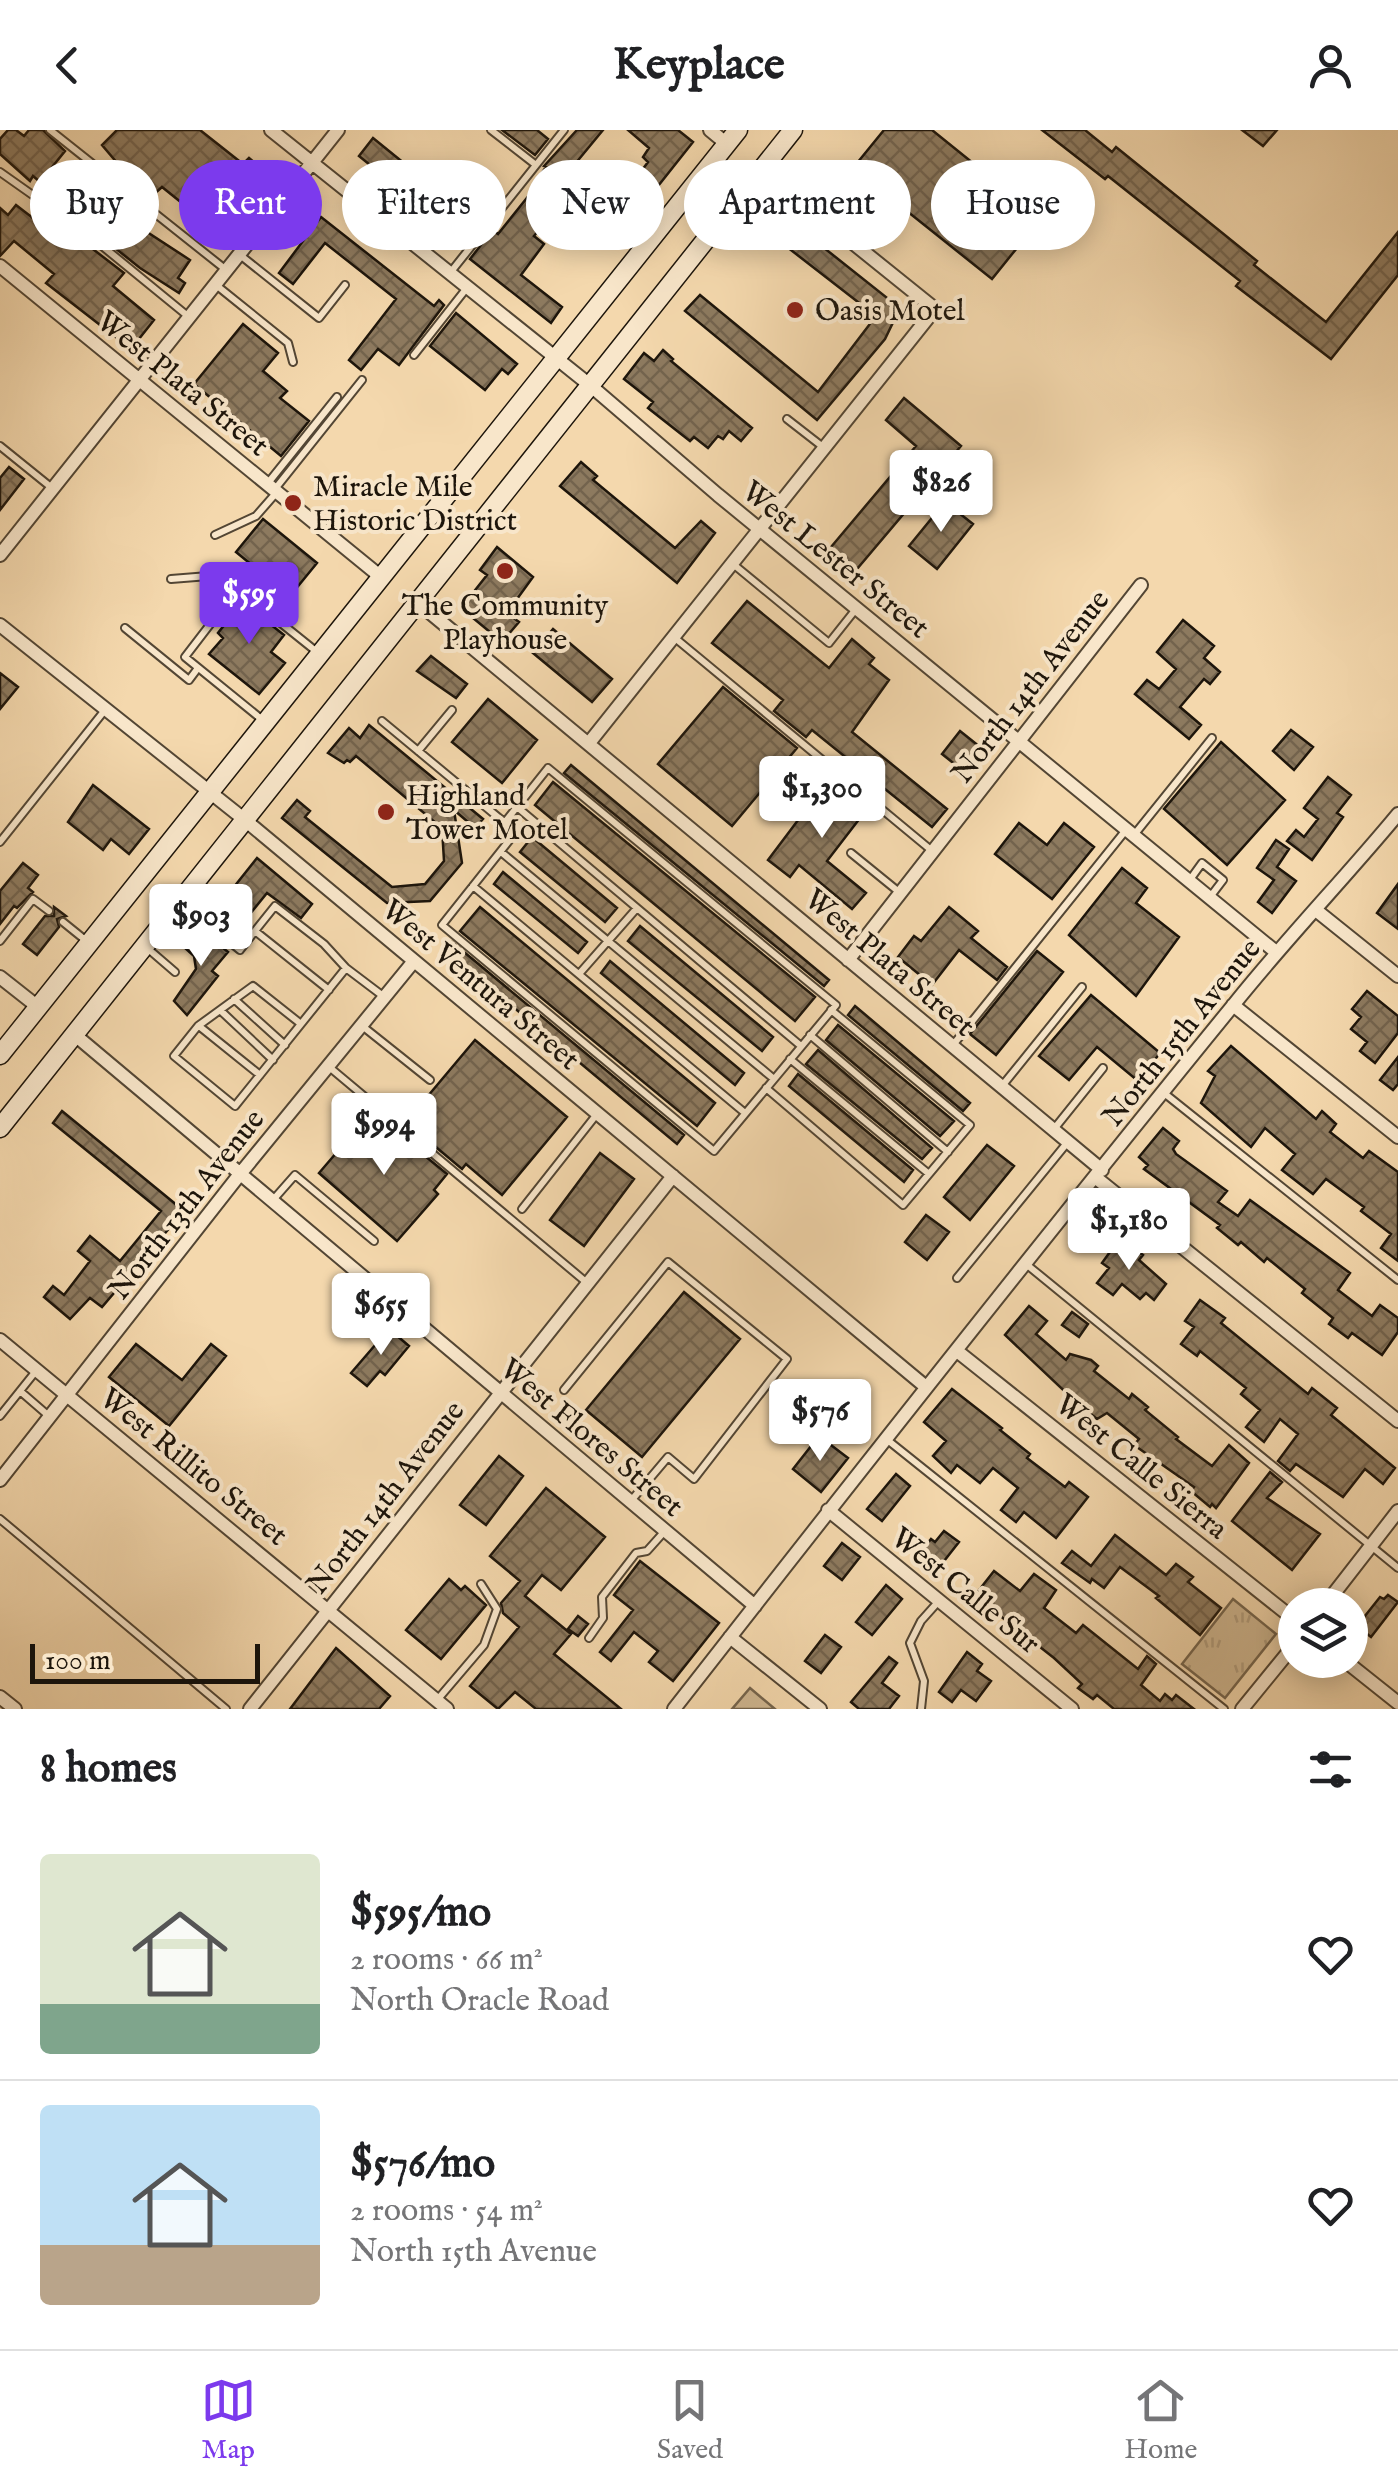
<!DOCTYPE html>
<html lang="en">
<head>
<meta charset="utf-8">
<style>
  body { margin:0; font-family:"IM FELL English",serif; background:#f6f6f6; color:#202124; height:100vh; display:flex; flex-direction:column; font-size:38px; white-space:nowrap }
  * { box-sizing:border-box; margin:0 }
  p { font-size:32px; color:#757577 }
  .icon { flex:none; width:55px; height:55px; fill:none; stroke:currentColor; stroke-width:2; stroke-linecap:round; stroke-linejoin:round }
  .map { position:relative; height:1579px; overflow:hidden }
  .sheet { display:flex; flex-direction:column; background:#fff; flex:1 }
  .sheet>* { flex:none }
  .guide { position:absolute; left:30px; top:30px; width:1340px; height:90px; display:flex; gap:20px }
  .fabs { position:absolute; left:1278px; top:1458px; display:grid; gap:20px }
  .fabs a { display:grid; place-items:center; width:90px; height:90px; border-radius:50%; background:#fff; box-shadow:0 5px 25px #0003; font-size:50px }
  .scale { position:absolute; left:30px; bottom:25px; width:230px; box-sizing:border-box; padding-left:10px; border:5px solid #1d150b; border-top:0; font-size:28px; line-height:35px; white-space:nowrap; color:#1d150b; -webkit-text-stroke:8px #f8e6ca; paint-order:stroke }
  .price { position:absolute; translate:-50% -85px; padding:0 22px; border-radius:10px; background:#fff; color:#222; font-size:32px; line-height:65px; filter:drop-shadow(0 2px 5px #0008) }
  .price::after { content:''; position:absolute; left:50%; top:60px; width:30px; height:22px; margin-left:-15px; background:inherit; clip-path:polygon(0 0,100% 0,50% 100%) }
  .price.current { background:#7c3aed; color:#fff }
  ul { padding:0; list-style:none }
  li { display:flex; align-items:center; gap:30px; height:250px; padding:0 40px }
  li+li { border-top:2px solid #e0e0e0 }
  li span { display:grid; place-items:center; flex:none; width:280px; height:200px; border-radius:10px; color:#555 }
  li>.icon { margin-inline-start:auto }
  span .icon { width:120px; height:120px; fill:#fffc; stroke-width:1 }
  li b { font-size:42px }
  h2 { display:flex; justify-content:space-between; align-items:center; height:120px; padding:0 40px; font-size:42px }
  .pill { padding:0 35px; border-radius:45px; background:#fff; box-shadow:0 5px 25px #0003; font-size:35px; line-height:90px }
  .pill.current { background:#7c3aed; color:#fff }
  header { display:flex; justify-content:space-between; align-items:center; height:130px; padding:0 40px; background:#fff; font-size:45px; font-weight:800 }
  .dock { display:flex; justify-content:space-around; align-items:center; height:140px; border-top:2px solid #e0e0e0; background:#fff; font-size:28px; color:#757577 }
  .dock a { display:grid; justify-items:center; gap:5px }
  .dock .current { color:#7c3aed }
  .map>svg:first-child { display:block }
  .grass { fill:url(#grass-tufts); stroke:#76664e; stroke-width:2.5 }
  .pitch { fill:#cfb791; stroke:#76664e; stroke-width:2.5 }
  .building { fill:url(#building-cross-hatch); stroke:#1d150b; stroke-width:2.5 }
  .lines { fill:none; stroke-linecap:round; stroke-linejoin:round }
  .lane-casing { stroke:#534634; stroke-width:10 }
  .street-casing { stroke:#534634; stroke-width:16 }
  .secondary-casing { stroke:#1d150b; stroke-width:21 }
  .lane { stroke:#f8e6ca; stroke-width:6 }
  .street { stroke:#f8e6ca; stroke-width:12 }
  .secondary { stroke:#f8e6ca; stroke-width:18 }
  .poi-dot { fill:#8f2418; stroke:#f8e6ca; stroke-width:4 }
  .labels { text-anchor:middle; stroke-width:8; stroke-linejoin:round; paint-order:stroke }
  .poi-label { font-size:30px; fill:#1d150b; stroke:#f8e6ca; text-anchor:start }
  .street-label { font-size:30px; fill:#1d150b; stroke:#f8e6ca }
</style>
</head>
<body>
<header><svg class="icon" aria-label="back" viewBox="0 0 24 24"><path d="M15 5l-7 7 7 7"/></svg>Keyplace<svg class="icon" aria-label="person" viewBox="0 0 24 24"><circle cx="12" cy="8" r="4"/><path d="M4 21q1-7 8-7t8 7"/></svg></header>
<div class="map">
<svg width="1398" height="1579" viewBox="0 0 1398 1579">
  <defs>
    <pattern id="grass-tufts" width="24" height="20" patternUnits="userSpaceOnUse" patternTransform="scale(2.5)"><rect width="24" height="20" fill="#cfb791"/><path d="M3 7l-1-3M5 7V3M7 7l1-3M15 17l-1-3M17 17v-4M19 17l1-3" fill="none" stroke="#b19c7c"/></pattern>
    <pattern id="building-cross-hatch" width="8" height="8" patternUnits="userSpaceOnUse" patternTransform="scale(2.5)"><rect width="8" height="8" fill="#8d7a5f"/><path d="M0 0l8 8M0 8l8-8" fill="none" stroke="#73634d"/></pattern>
  </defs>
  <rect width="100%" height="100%" fill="#f4d8ad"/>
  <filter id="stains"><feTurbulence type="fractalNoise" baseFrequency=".002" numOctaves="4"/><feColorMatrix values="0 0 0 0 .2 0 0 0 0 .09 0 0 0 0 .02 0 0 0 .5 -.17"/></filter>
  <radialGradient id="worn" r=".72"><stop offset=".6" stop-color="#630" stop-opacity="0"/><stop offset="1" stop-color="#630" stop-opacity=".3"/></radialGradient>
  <path class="grass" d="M1233,1469L1276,1504L1225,1568L1182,1534Z"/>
  <path class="pitch" d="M750,1558L775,1579H732Z"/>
  <path class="building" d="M8,0H16L24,6L29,0H43L65,21L40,52L33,46L30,51L0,24V9Z
    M117,0H200L243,34L249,28L267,43L206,112L188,99L198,86L162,57L152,66L137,51L135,54L102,15Z
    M502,0H537L548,9L535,25Z
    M577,0H603L575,34L620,70L648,32L643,27L649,18L628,0H678L693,12L616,109L565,69L534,106L544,114L521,145L562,177L551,193L470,129L485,110L495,102L498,104L542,49L539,47L546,37L544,36Z
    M884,0H932L1041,88L992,149L853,38Z
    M1042,0H1085L1112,22L1116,17L1257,131L1254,135L1326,192L1398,102V145L1331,229L1236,156L1240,151L1108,46L1105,49Z
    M1242,0H1277L1263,16Z
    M373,8L405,34L391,52L359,26Z
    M101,74L112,83L115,79L142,96L141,98L190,130L178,148L185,153L179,163L140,138L85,94Z
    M16,75L38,92L46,83L124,143L113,156L154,190L131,219L46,153L54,144L14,111L0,126V78L8,85Z
    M762,78L775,89L780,83L891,171L888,174L898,182L885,209L817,290L685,181L700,165L818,262L876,186L769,103L761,113L745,100Z
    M321,87L434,176L439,170L444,175L399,235L378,219L361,240L349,230L396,169L325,113L293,154L279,143Z
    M456,183L517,234L508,244L502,239L485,260L430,216Z
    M243,194L278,223L263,241L287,261L280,268L309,291L281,326L194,254Z
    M663,220L673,229L671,231L752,298L741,311L729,301L723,309L718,306L708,318L694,307L690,311L648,278L653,272L624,249L644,223L654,231Z
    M904,268L961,316L857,439L831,417L916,316L886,290Z
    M581,332L597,346L593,350L675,418L701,391L715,403L677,453L560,356Z
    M9,337L24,349L0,380V348Z
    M945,372L973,394L937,439L909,416Z
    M263,389L317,433L290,466L236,422Z
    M497,417L533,447L517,469L525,476L515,489L519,492L502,512L461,478L487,445L480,440Z
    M238,469L284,505L271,522L285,533L259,564L209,524L223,508L218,503L229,489L226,485Z
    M747,471L829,538L852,509L874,528L869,534L889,550L852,602L947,679L932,697L812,600L806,607L774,581L783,570L712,513Z
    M1183,490L1214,516L1204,528L1220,542L1210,554L1204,549L1180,577L1201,595L1189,609L1135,564L1147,550L1159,559L1176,539L1157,522Z
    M553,499L612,549L592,572L533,523Z
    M431,526L467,554L456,568L417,541Z
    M0,543L18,557L0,579Z
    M723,557L797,618L732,696L658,634Z
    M488,569L537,610L502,653L452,612Z
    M369,595L483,689L475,698L454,680L462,733L430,771L387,773L282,688L297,670L310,681L305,687L392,757L425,754L444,731L442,698L356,626L350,632L347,630L344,633L328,623L349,598L360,608Z
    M1291,600L1313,617L1294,640L1273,621Z
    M960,601L985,621L967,644L942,624Z
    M1221,612L1285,670L1227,735L1164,679Z
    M571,635L829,850L824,856L564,643Z
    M1328,647L1351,665L1337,683L1343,687L1312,730L1287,711L1296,700L1304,707L1318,689L1304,678Z
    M829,649L867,679L827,731L866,763L852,779L799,735L790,747L768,730Z
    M553,652L815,867L795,891L535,675Z
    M93,655L149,699L129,724L111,709L103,720L68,692Z
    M1019,693L1047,715L1064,693L1094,717L1052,769L995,724Z
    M532,707L617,778L605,792L520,722Z
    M1276,710L1289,719L1277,737L1296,751L1272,783L1258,772L1274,750L1257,738Z
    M257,728L312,774L301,788L267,763L233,805L210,787Z
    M23,733L38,745L28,758L33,762L17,778L14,776L0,794V761Z
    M1122,738L1147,758L1136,773L1179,807L1136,866L1069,805Z
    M503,742L587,812L578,823L494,754Z
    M1398,754V799L1377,783Z
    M54,777L66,786L57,789L59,797L37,825L23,814L45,786H54Z
    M480,777L715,973L697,996L460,801Z
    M949,777L978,801L971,808L1007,837L997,850L959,820L932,855L898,827L914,806L921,811Z
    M640,796L773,907L762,921L628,811Z
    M198,798L224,816L223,818L228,822L212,841L218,846L187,885L174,871L196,839L194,826L184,817Z
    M452,812L684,1005L677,1014L445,820Z
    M1037,821L1063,842L996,925L970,904Z
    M610,831L744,943L735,955L601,843Z
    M1367,861L1398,886V903L1375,933L1360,921L1367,912L1351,899L1361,887L1352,879Z
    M1091,865L1160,923L1138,951L1097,917L1069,950L1039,926Z
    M855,876L970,973L963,981L848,885Z
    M838,895L954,991L940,1006L826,910Z
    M475,910L567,987L502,1065L466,1034L462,1039L406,992Z
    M1231,916L1316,989L1322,981L1336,994L1330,1002L1363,1028L1369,1021L1398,1042V1131L1381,1118L1391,1104L1361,1081L1364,1077L1326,1049L1313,1064L1282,1040L1295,1024L1265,998L1251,1017L1201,973L1215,946L1208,941Z
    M818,920L932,1018L922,1029L806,934Z
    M1398,927V954L1393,960L1380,950Z
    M798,944L913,1040L904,1052L789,956Z
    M62,981L184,1081L102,1177L90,1168L70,1189L44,1167L53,1156L64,1165L90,1131L78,1121L90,1106L120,1131L161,1081L53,993Z
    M367,987L392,1009L397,1003L447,1044L434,1060L438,1064L397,1111L319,1043Z
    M1163,998L1179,1011L1173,1019L1176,1024L1227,1061L1218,1072L1238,1086L1250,1070L1350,1143L1338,1160L1372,1186L1380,1175L1398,1188V1202L1382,1225L1352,1203L1348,1208L1329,1194L1333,1188L1302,1163L1305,1159L1267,1128L1264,1132L1241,1112L1238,1115L1217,1098L1220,1095L1144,1039L1148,1035L1139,1027Z
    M987,1015L1014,1036L970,1090L944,1067Z
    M600,1023L634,1049L584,1116L550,1090Z
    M926,1085L949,1102L927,1130L905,1112Z
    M1120,1108L1143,1125L1139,1130L1166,1154L1154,1170L1146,1163L1140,1169L1122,1154L1113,1165L1097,1153L1109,1138L1102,1133Z
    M684,1162L740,1209L642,1327L586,1280Z
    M1200,1170L1225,1188L1221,1193L1308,1264L1312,1258L1337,1278L1331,1285L1395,1338L1383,1354L1365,1339L1343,1367L1296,1334L1290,1341L1278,1331L1298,1304L1280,1289L1264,1312L1246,1297L1260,1280L1241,1264L1246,1258L1200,1221L1197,1226L1181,1214L1194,1197L1185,1191Z
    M1029,1176L1047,1191L1036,1204L1066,1230L1070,1224L1091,1230L1098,1236L1094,1241L1129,1269L1132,1264L1148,1277L1145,1280L1178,1307L1176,1309L1212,1336L1229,1315L1249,1333L1216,1378L1212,1374L1210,1377L1191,1361L1194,1357L1134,1315L1139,1309L1107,1283L1097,1289L1076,1272L1005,1205Z
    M1072,1182L1088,1194L1079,1207L1062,1195Z
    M389,1199L409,1216L385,1245L380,1241L367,1256L351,1243Z
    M136,1214L182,1250L211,1214L226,1226L169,1296L109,1247Z
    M952,1259L1002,1298L1000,1300L1030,1324L1027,1328L1065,1357L1069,1352L1088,1367L1056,1408L1024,1382L1016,1392L1001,1380L1018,1358L993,1338L980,1353L957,1335L951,1343L933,1326L946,1311L924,1292Z
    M819,1306L848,1328L821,1362L793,1339Z
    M499,1326L523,1346L486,1395L460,1375Z
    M1270,1342L1282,1352L1267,1368L1320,1404L1292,1440L1232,1391Z
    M896,1344L910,1356L882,1391L867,1379Z
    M546,1358L605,1407L561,1460L542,1445L525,1466L571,1504L554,1524L621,1579H536L515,1562L498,1579L470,1556L519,1497L503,1483L501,1473L520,1451L490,1426Z
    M944,1401L959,1412L937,1440L918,1425L931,1409L935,1412Z
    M1115,1405L1166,1445L1176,1434L1193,1447L1188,1452L1221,1478L1200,1505L1156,1468L1159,1466L1120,1437L1104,1458L1092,1449L1090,1453L1062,1433L1072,1421L1091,1436Z
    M842,1413L860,1427L842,1450L824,1436Z
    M640,1431L719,1493L673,1551L649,1532L658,1521L634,1502L611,1531L600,1522L633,1480L614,1465Z
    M994,1441L1020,1461L1034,1444L1056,1460L1044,1478L1076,1503L1083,1495L1138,1539L1147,1526L1156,1534L1141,1555L1160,1571L1165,1564L1172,1570L1176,1565L1194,1579H1114L1097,1565L1093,1569L1078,1558L1082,1554L1054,1528L985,1474L981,1476L972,1469Z
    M449,1449L461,1460L465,1456L486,1475L441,1529L406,1500Z
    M886,1455L902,1469L872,1505L856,1492Z
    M1388,1465L1398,1472L1371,1507L1357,1496L1380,1467L1384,1469Z
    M578,1486L588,1494L578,1506L568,1499Z
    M825,1505L841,1517L821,1543L805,1531Z
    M336,1518L390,1566L379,1579H290Z
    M967,1522L982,1534L977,1541L991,1551L976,1571L961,1560L952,1572L939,1562Z
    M889,1527L897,1533L882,1553L899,1566L889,1579H859L851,1572Z"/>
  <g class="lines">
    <defs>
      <path id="lane" d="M50,0L225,139
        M491,0L536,35
        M0,42L85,102L189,187
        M415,114L469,45
        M240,125L319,188L345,155
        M450,143L564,0
        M216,155L288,213L293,232
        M414,225L466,159
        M787,289L823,317
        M0,316L52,358
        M268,353L337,267
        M275,359L362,250
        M215,405L256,386L277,362
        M733,434L829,513L856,479
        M171,449L221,445L317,522
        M238,458L185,527L265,592
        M125,498L189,550L198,538
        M675,508L931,720
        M382,591L516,702L442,795L714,1021L836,875L548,638L517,677L801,916
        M418,621L452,580
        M505,692L517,677
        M1134,705L1212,608
        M0,712L105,580
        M501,722L774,949
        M851,723L899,762
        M1189,751L1202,733L1223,750L1210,767
        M473,756L745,983
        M182,773L240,820L255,801L329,860
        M63,792L89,813
        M255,801L275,776L324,814L346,838
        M0,811L33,769L49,781
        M146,817L175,842
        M579,844L637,778
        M234,869L285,915
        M220,880L273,930
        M301,894L253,856L198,896L174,926L235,976L346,838L383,866
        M361,895L430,950
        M199,896L260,945
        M810,905L948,1022
        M953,915L1126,700
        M790,929L929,1044
        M328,936L586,1152
        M1002,956L1082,857
        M766,958L903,1075L970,995L831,880
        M1164,963L1398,1150
        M1054,999L1103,938
        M273,1070L295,1045L374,1111
        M522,1079L597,984
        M1026,1134L1398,1438
        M957,1148L1067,1013
        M564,1260L668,1132L787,1229L694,1349L668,1327L630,1372
        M20,1261L50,1287
        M0,1286L36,1241
        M885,1308L1224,1579
        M0,1389L226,1579
        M589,1508L603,1488L602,1467L636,1423L647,1421L664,1402
        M438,1569L484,1515L497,1479L481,1454
        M921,1579L924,1551L910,1513L921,1491L938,1472"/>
      <path id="street" d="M271,0L591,256L718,365L1276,822
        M710,0L727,14
        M0,136L381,447
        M0,425L338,0
        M416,471L1102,1040
        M0,495L245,690L926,1257
        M589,613L935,179L761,39
        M1317,781L1398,846
        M848,830L1141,455
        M0,847L38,877
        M1233,875L1398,1007
        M75,905L755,1476
        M1095,1047L1398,1291
        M0,1210L447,1579
        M957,1221L1295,1490
        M0,1350L240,1044L414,831
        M828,1380L1072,1579
        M1325,1475L1398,1381
        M730,1507L820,1579
        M1344,1530L1398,1573
        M0,1567L15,1579
        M250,1579L673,1046
        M674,1579C859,1342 1045,1106 1235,873C1287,808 1345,748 1398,684
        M1242,1579L1295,1514"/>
      <path id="secondary" d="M0,925L738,0
        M0,998L793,0"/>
    </defs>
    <use href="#lane" class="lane-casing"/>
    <use href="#street" class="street-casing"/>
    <use href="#secondary" class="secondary-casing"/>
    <use href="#lane" class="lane"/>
    <use href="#street" class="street"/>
    <use href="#secondary" class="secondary"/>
  </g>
  <g class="poi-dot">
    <circle cx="795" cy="180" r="10"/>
    <circle cx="293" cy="373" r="10"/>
    <circle cx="505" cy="441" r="10"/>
    <circle cx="386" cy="682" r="10"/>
  </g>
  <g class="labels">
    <g class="poi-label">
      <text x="815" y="190">Oasis Motel</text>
      <text x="313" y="366">Miracle Mile<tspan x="313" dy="34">Historic District</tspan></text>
      <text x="505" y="485" text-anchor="middle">The Community<tspan x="505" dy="34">Playhouse</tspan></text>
      <text x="406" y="675">Highland<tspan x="406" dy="34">Tower Motel</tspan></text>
    </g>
    <g class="street-label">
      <text transform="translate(183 253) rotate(39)" y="10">West Plata Street</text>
      <text transform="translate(836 429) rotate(39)" y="10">West Lester Street</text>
      <text transform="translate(1030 556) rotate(-52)" y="10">North 14th Avenue</text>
      <text transform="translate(890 832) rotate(40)" y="10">West Plata Street</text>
      <text transform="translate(481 854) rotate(40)" y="10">West Ventura Street</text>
      <text transform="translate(1181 902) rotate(-51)" y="10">North 15th Avenue</text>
      <text transform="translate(186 1074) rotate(-52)" y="10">North 13th Avenue</text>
      <text transform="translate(592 1307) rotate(40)" y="10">West Flores Street</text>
      <text transform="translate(194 1336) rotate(39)" y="10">West Rillito Street</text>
      <text transform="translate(1142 1336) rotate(39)" y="10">West Calle Sierra</text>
      <text transform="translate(385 1367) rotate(-52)" y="10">North 14th Avenue</text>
      <text transform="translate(966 1460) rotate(39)" y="10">West Calle Sur</text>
    </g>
  </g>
  <rect width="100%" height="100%" filter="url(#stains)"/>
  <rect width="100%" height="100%" fill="url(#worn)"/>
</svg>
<div class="fabs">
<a><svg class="icon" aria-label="layers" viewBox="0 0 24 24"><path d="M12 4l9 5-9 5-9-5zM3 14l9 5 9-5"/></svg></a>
</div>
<div class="scale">100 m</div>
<b class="price" style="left:941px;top:405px">$826</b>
<b class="price current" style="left:249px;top:517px">$595</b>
<b class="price" style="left:822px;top:711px">$1,300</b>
<b class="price" style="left:201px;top:839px">$903</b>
<b class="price" style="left:384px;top:1048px">$994</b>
<b class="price" style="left:1129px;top:1143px">$1,180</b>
<b class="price" style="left:381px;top:1228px">$655</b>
<b class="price" style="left:820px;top:1334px">$576</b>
<div class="guide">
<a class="pill">Buy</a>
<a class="pill current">Rent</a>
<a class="pill">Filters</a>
<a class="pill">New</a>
<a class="pill">Apartment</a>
<a class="pill">House</a>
</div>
</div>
<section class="sheet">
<h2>8 homes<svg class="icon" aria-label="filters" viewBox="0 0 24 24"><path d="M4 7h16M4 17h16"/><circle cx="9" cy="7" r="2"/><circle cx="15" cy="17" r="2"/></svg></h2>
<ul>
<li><span style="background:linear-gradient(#dfe7d0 75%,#7fa58c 0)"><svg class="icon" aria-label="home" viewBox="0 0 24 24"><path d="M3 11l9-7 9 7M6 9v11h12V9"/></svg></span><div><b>$595/mo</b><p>2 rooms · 66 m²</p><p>North Oracle Road</p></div><svg class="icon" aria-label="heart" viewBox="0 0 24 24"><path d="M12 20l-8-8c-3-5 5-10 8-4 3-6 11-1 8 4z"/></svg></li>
<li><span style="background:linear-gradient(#bfe0f5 70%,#b9a48a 0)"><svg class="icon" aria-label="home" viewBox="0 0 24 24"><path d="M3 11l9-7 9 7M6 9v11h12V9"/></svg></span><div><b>$576/mo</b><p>2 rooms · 54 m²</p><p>North 15th Avenue</p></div><svg class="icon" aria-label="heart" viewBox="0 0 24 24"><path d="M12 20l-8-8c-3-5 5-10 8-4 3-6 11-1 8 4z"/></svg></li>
</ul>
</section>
<nav class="dock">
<a class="current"><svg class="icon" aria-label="map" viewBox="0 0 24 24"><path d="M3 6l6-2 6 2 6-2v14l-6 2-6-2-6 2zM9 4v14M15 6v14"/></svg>Map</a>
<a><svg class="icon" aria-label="saved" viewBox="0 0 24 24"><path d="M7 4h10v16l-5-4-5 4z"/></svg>Saved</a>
<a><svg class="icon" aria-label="home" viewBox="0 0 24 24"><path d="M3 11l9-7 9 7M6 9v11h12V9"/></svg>Home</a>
</nav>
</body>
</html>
